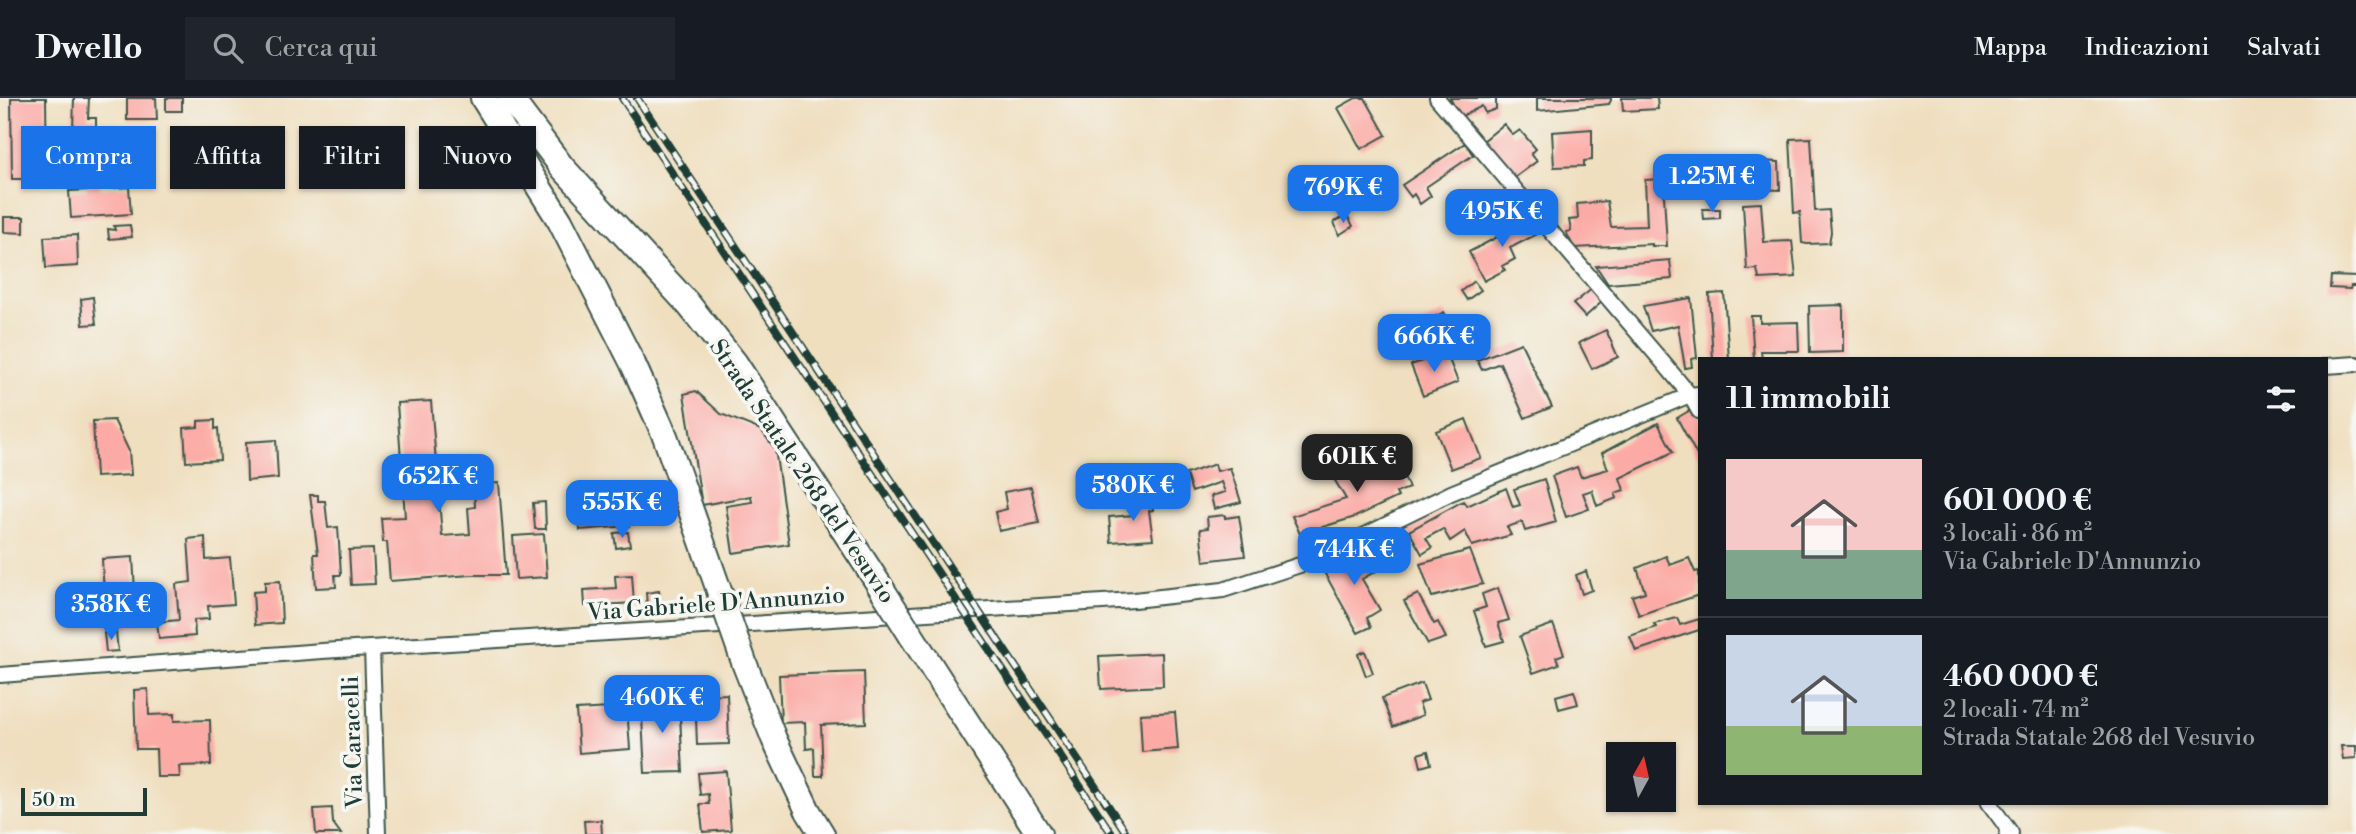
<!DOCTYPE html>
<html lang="it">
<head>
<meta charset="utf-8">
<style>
  body { margin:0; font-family:"Libre Bodoni",serif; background:#20242c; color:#f1f3f6; height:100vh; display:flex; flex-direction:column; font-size:26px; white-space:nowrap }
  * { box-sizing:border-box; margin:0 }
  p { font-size:23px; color:#9ea1a6 }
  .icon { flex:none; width:38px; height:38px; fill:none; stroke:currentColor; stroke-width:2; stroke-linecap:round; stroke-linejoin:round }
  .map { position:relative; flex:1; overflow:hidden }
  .sheet { position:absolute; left:1698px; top:259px; width:630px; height:448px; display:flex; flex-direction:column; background:#171b24; border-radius:0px; box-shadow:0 2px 5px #0004 }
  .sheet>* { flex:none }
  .top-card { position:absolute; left:21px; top:28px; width:665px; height:63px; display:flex; gap:14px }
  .needle { width:46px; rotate:8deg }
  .tools { position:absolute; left:1606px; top:644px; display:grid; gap:14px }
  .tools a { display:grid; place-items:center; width:70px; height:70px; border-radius:0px; background:#171b24; box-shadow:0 2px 5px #0004; font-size:35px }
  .scale { position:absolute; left:21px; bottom:18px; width:126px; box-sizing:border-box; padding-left:7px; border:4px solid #1f3d34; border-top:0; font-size:19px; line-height:24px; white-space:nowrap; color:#1f3d34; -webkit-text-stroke:5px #f6f6f2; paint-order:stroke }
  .price { position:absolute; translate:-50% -60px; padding:0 16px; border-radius:14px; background:#1a73e8; color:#fff; font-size:23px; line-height:46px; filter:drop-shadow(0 2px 4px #0008) }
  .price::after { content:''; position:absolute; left:50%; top:42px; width:21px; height:16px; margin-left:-10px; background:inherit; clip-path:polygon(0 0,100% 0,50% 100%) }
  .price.on { background:#222; color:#fff }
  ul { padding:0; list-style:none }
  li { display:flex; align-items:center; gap:21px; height:175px; padding:0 28px }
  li+li { border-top:2px solid #363941 }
  li span { display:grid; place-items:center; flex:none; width:196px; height:140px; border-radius:0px; color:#555 }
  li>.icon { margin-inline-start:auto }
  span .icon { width:84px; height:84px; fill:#fffc; stroke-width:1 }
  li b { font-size:30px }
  h2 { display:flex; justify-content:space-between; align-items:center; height:84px; padding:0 28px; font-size:30px }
  .chip { padding:0 24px; border-radius:0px; background:#171b24; box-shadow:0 2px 5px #0004; font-size:24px; line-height:63px }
  .chip.on { background:#1a73e8; color:#fff }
  header { display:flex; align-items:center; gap:42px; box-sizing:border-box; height:98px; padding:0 35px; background:#171b24; border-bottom:2px solid #363941 }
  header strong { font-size:33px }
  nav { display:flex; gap:38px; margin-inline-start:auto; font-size:24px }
  .search { width:490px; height:63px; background:#20242c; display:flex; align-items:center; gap:18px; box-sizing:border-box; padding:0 24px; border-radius:0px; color:#9ea1a6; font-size:26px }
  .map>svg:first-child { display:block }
  .building { fill:#fcaaa5 }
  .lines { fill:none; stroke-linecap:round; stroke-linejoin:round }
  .street-casing { stroke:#3e5549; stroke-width:18 }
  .highway-casing { stroke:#3e5549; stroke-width:28 }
  .street { stroke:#fff; stroke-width:14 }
  .highway { stroke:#fff; stroke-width:24 }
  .rail-casing { stroke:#1f3d34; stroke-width:8 }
  .rail { stroke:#f6f6f2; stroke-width:5; stroke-dasharray:16; stroke-linecap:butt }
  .highway-bridge-casing { stroke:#3e5549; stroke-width:28; stroke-linecap:butt }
  .highway-bridge { stroke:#fff; stroke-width:24 }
  .labels { text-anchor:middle; stroke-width:7; stroke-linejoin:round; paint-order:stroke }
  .street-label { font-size:23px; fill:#1f3d34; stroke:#f6f6f2 }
</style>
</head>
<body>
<header>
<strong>Dwello</strong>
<div class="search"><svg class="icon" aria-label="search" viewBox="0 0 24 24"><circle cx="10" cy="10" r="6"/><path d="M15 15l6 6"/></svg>Cerca qui</div>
<nav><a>Mappa</a><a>Indicazioni</a><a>Salvati</a></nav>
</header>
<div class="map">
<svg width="2356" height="736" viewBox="0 0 2356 736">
  <rect width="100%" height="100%" fill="#f6f6f2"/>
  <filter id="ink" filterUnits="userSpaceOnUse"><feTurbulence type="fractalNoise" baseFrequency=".0143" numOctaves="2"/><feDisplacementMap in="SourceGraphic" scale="14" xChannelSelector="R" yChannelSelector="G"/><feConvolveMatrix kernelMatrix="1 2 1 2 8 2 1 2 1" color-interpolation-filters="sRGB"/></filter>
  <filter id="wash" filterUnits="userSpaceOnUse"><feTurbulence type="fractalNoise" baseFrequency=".00686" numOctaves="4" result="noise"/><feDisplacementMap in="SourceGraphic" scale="28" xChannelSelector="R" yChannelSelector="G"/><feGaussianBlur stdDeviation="1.57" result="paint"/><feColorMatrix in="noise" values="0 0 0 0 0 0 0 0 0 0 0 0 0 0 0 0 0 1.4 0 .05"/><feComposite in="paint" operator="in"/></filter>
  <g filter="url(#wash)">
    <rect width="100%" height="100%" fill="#efdfbf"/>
    <g id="blocks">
      <path class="building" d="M11,0H46L47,81H12Z
        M74,0H89L88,20H96V33L73,32Z
        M127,0H156L157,22H127Z
        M166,0H182V13H166Z
        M1356,0H1365L1386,37L1361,51L1338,10Z
        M1450,0H1496V11L1485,15L1482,8L1460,19Z
        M1537,0H1611V2L1609,6L1537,13Z
        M1622,0H1657L1658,11L1623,13Z
        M1504,26L1513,37L1520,32L1536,51L1531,56L1537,63L1513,81L1482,44Z
        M1592,31V62L1584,63V68L1554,69L1552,34Z
        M1811,40L1815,113L1829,112L1831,134L1829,145L1807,146L1802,145L1800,114L1794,115L1790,41Z
        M1465,45L1473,57L1426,89L1431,98L1420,106L1414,96L1411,99L1402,87Z
        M97,49L100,91L129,89L131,116L71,120L69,93L87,92L85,65L74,66L73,51Z
        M1757,63L1779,64L1780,92L1758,91Z
        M1663,81L1667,148H1652V146L1574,150L1566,134L1571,133L1569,122L1578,121L1577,106L1607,103L1611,129L1647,128L1645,82Z
        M1761,105L1764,144L1792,143L1796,179L1759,181L1757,171L1747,172L1743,106Z
        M1703,111H1720V120L1704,121Z
        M1347,117L1353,128L1339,137L1334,124Z
        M4,119H24V135L4,134Z
        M1533,120L1541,134L1510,150L1515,161L1502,168L1505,172L1484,183L1469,154Z
        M130,127L132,139L109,141L108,131L115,132L114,128Z
        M77,137L78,168L46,170L44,139Z
        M1670,162L1672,181L1608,186L1596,168Z
        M2331,178L2356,179V188H2351L2350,191L2330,190Z
        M1474,183L1481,192L1467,202L1461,193Z
        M1593,190L1604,202L1585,219L1573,206Z
        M1724,195L1729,261H1713L1709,196Z
        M93,199L96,226L83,227L81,201Z
        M1691,200L1697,260L1691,261L1692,269L1685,270L1678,227L1651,233L1643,208Z
        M1843,207V254L1810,255L1809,208Z
        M1444,214L1451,227L1417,244L1421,252L1408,259L1397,237Z
        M1751,218H1760V225L1798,224L1799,253H1761L1762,261H1754Z
        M1606,232L1618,259L1592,271L1579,245Z
        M1521,245L1552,309L1525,320L1500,265L1482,272L1477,262Z
        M1446,254L1458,284L1423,298L1411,267Z
        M696,293L721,316L761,332L775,351L789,446L733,455L726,408L752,404L751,398L702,407L684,296Z
        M431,303L442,438L470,436L468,410L475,409L474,391L483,390V386L499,385L506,477H471L390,483L387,444H383L381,420L405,419L397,305Z
        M1694,310L1699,320V361L1677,320Z
        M1466,321L1481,360L1451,371L1436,333Z
        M114,322L129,353L131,377L96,379L93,323Z
        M215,322V331L218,330L220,362L186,364L184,330L198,329V323Z
        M1658,325L1673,354L1620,380L1624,392L1615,395L1617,400L1597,408L1592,392L1583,395L1589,411L1566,419L1552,378L1577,369L1581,379L1608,371L1602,355Z
        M276,342L278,380L247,383L246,344Z
        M1393,354L1409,390L1396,395L1398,399L1355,419L1300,436L1292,418L1346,401L1331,376L1359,362L1365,376L1382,368L1378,358Z
        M1215,366L1217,373L1230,370L1241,404L1214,411L1211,398L1225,394L1221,384L1192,394L1186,376Z
        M1544,381L1556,424L1525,433L1522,424L1507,429L1511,437L1472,448L1465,433L1450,443L1443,431L1426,440L1432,450L1422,456L1409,433L1463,403L1467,408L1506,390L1513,409L1520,407L1514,391Z
        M1031,389L1039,425L999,433L995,414L1007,411L1004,394Z
        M626,393L629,428L580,432L578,402L613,399V394Z
        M310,397H318V403H325L328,430L338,429L341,477H335L336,489L316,490L314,456H318Z
        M1152,399L1153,412L1149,413L1153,441L1111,444L1109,419L1134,417L1133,400Z
        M545,404L546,431H535L533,405Z
        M1225,417V420L1239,418L1245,458L1204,463L1200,431L1208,430L1207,419Z
        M628,434L630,448L616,450L614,435Z
        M544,436L547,479L516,481L513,438Z
        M205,439L206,462L230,460L234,506L208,508L209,521L194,522L195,538L159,541L157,524L179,522L176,486L191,484L188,441Z
        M1396,441L1408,464L1398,469L1385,446Z
        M1362,448L1376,473L1362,481L1380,512L1367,520L1371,529L1358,535L1324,474L1334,469L1331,466Z
        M373,451L375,486L351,487L349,452Z
        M1470,452L1483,486L1432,499L1420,466Z
        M1666,458L1670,467L1689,460L1695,474L1699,473V497L1639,517L1632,498L1645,494L1637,470Z
        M133,459L137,528L111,530V514L105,513L102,461Z
        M1586,473L1592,492L1582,496L1576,477Z
        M632,477L634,505L585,508L584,492L616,490L615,478Z
        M280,483L282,525L255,527L253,494L265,493V484Z
        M1498,490L1509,522L1498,525L1504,543L1486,548L1474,513L1486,509L1482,496Z
        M659,493L661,506L647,507L646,495Z
        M1418,496L1434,526L1438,524L1446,540L1428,546L1404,503Z
        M1677,520L1680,527L1699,521V532L1636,553L1630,538L1656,529L1654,526Z
        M1553,526L1564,556L1556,559L1559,566L1533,575L1520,538Z
        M116,534L118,553L106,554L104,535Z
        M1365,553L1373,575L1366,578L1358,556Z
        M1162,555L1163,588L1101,591L1099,558Z
        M864,574L866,625L821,627L823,678H815L814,650L806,651L805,624L781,625L779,577Z
        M1422,585L1428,602L1419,605L1423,617L1393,629L1382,600Z
        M148,591L149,617L174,616V623L210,622L211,667L179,668L180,679H157L156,651H136L134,592Z
        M709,592V597L727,596L729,646L697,647L695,593Z
        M1574,593L1578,606L1559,611L1556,598Z
        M679,599L683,674L645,675L641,601Z
        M627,609L630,651L579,655L576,612Z
        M1175,614L1178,651L1142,654L1140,616Z
        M2341,648H2356V660L2343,661Z
        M1428,653L1431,666L1421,669L1418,656Z
        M726,673L731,732L703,734L700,706H709L708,696L700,697L698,675Z
        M332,710L333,725L341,736H316L314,711Z
        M601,722L602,736H585L584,723Z"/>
    </g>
  </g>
  <g filter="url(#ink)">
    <use href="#blocks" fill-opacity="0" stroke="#3e5549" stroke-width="2"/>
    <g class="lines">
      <defs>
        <path id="street" d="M1437,0L1666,268L1690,297L1699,313
          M2326,268L2356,266
          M372,550L378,736
          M0,577L322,553L1134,502L1223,492L1312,463L1451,395L1690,297L1699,296
          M1989,705L2011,735L2007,736"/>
        <path id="highway" d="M483,0L560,123L633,266
          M510,0L562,69L689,207L735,265L880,488
          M911,537L1039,736
          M808,713L822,736"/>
      </defs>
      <use href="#street" class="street-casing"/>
      <use href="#highway" class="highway-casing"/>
      <use href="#street" class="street"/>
      <use href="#highway" class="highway"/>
      <defs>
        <path id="rail" d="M622,0L1112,736
          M637,0L1127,736"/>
      </defs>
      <use href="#rail" class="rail-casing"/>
      <use href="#rail" class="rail"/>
      <defs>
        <path id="highway-bridge" d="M633,266L665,338L745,567L774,641L808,713
          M880,488L911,537"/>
      </defs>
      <use href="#highway-bridge" class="highway-bridge-casing"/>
      <use href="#highway-bridge" class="highway-bridge"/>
    </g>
  </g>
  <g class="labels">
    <g class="street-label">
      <text transform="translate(803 373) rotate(56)" y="8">Strada Statale 268 del Vesuvio</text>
      <text transform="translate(716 505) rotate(-4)" y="8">Via Gabriele D'Annunzio</text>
      <text transform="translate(352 644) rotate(-92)" y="8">Via Caracelli</text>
    </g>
  </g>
</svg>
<div class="tools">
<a><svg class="needle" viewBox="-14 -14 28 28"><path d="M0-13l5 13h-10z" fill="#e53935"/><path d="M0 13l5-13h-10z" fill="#9ea1a6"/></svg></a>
</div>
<div class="scale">50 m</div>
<b class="price" style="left:1712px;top:116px">1.25M €</b>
<b class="price" style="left:1343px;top:127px">769K €</b>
<b class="price" style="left:1502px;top:151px">495K €</b>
<b class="price" style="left:1434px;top:276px">666K €</b>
<b class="price on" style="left:1357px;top:396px">601K €</b>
<b class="price" style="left:438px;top:416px">652K €</b>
<b class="price" style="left:1133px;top:425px">580K €</b>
<b class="price" style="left:622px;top:442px">555K €</b>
<b class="price" style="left:1354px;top:489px">744K €</b>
<b class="price" style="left:111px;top:544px">358K €</b>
<b class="price" style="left:662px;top:637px">460K €</b>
<div class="top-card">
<a class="chip on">Compra</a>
<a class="chip">Affitta</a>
<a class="chip">Filtri</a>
<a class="chip">Nuovo</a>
</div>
<section class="sheet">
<h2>11 immobili<svg class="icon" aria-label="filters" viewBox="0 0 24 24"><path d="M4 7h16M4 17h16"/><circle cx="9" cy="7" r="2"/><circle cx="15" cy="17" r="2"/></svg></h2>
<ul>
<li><span style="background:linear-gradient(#f6c9c9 65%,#7fa58c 0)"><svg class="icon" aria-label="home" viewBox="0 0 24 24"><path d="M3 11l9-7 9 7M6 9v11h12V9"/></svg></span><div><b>601 000 €</b><p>3 locali · 86 m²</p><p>Via Gabriele D'Annunzio</p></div></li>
<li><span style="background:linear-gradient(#c9d6e8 65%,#8fb573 0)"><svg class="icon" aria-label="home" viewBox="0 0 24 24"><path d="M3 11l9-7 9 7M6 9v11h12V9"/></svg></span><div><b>460 000 €</b><p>2 locali · 74 m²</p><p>Strada Statale 268 del Vesuvio</p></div></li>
</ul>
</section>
</div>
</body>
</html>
